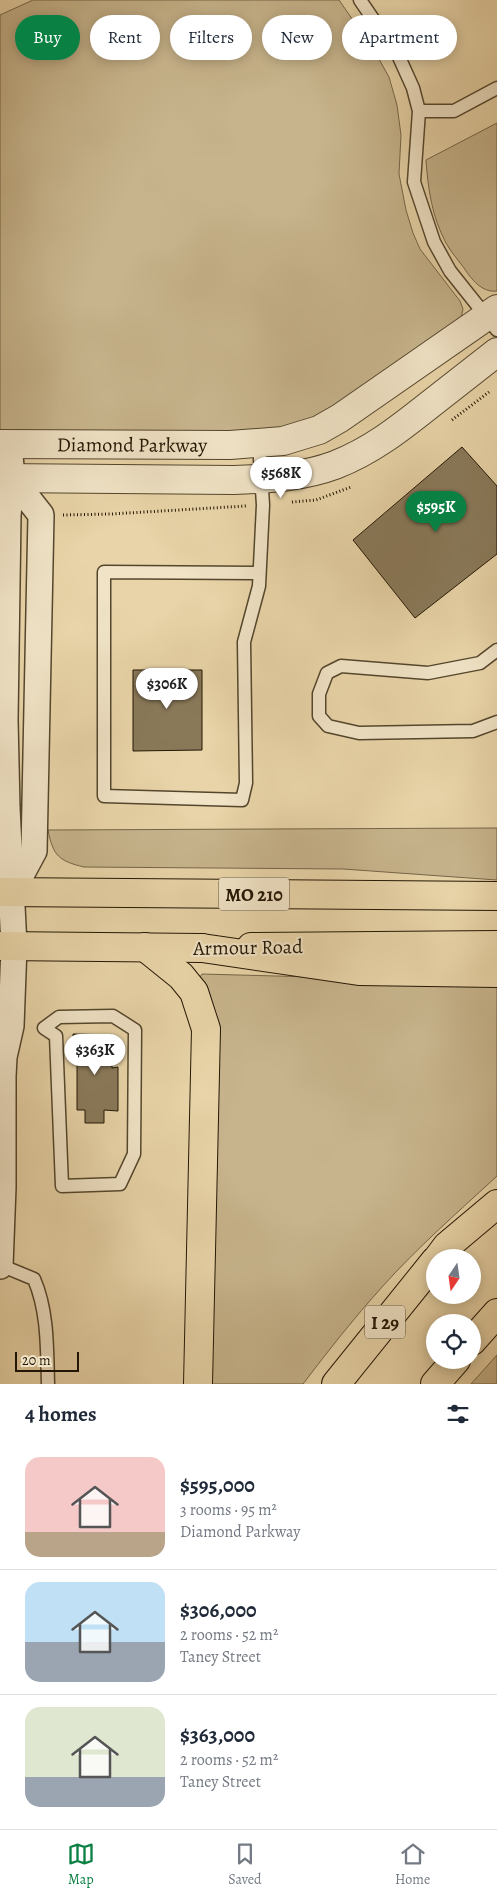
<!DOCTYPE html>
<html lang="en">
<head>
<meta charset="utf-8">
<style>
  body { margin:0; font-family:Alegreya,serif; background:#f6f6f7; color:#1f2937; height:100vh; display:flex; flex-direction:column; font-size:19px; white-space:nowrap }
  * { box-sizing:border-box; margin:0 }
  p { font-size:16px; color:#747a83 }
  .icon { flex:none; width:28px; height:28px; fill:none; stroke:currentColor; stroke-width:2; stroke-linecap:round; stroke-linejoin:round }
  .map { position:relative; height:1384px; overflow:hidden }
  .details { display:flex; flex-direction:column; background:#fff; flex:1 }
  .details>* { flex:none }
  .banner { position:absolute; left:15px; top:15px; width:468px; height:45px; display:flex; gap:10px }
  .needle { width:32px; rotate:193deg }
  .fabs { position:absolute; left:426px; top:1249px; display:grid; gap:10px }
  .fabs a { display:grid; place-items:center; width:55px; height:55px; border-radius:50%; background:#fff; box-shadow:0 2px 12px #0003; font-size:25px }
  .scale { position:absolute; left:15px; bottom:12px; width:64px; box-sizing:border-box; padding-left:5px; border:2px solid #231604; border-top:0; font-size:14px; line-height:18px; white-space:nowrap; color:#231604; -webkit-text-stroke:4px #f0e3c6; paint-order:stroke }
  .price { position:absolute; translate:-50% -42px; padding:0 11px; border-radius:18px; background:#fff; color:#222; font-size:16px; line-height:32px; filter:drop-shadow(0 1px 2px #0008) }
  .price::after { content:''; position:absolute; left:50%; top:30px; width:15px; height:11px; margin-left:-8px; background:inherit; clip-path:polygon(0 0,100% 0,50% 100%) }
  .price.current { background:#0b8043; color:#fff }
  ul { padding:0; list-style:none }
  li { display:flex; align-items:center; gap:15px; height:125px; padding:0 25px }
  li+li { border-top:1px solid #e0e1e3 }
  li span { display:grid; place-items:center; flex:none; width:140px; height:100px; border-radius:15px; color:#555 }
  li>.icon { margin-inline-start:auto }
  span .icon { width:60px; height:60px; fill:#fffc; stroke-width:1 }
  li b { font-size:21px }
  h2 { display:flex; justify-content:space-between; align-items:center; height:60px; padding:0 25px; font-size:21px }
  .pill { padding:0 18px; border-radius:22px; background:#fff; box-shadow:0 2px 12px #0003; font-size:18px; line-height:45px }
  .pill.current { background:#0b8043; color:#fff }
  .tab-bar { display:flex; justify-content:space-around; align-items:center; height:70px; border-top:1px solid #e0e1e3; background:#fff; font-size:14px; color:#747a83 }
  .tab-bar a { display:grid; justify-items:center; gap:2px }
  .tab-bar .current { color:#0b8043 }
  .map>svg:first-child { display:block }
  .green { fill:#c7b48c; stroke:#756548 }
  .building { fill:#897959; stroke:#231604 }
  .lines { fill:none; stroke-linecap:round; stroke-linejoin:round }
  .service-casing { stroke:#54462d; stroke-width:15 }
  .minor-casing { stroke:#54462d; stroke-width:28 }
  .tertiary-casing { stroke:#54462d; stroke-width:30 }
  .primary-casing { stroke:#231604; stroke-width:30 }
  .trunk-casing { stroke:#231604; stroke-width:30 }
  .motorway-casing { stroke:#231604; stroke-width:30 }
  .path { stroke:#231604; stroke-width:3; stroke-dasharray:1 2.5; stroke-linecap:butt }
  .service { stroke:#f0e3c6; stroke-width:12 }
  .minor { stroke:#f0e3c6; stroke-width:25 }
  .tertiary { stroke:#f0e3c6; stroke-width:28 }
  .primary { stroke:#e8d4a8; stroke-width:28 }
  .trunk { stroke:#e8d4a8; stroke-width:28 }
  .motorway { stroke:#e8d4a8; stroke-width:28 }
  .labels { text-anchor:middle; stroke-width:4; stroke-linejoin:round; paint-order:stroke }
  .shield { fill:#f0e3c6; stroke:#60543e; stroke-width:1 }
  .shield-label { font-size:19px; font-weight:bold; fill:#231604 }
  .street-label { font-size:20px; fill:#231604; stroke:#f0e3c6 }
</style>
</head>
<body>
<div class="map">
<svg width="497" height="1384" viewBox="0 0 497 1384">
  <rect width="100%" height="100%" fill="#e8d4a8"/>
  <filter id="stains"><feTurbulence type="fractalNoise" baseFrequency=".004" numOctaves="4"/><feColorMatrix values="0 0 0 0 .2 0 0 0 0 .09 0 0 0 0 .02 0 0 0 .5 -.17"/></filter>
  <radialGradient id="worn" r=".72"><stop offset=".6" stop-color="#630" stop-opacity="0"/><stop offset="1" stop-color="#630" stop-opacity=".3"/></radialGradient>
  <path class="green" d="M33,0H339L375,52L389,77L397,105L401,135L399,174L406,210L413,233L420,249L460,301L463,309L461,318L306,431L0,440V15Z
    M497,123V291C482,293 471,279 464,268C458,260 451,252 446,243C432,217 428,189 426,160Z
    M497,828V880L343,869L84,867C59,861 53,856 48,830Z
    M202,974L497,982V1176C458,1212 418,1247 382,1287C354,1318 328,1351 303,1384H210L213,1342L216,1026L209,993L200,977Z
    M497,1355V1384H471Z"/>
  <path class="building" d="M462,447L497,486V554L415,618L353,540Z
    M133,670H202V750L133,751Z
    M73,1034L112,1035V1068L118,1067V1111L104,1110V1123H85V1110H77V1060H73Z"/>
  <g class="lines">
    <defs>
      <path id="service" d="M360,0L399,57L413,88L419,111L414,182L434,242L450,271L497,330
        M419,111H454L497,88
        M259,443L263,505L259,586L244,642L246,783L242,800L104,796V572L259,573
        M497,650L480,663L428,673L341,666L327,673L319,694V716L328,726L359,733L473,731L497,722
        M113,1016L135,1030L134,1154L120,1184L62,1186L56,1036L44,1028L59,1017Z
        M0,1265L34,1279C48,1311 47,1349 48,1384"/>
      <path id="minor" d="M12,892L34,851L41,515L12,478
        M0,1266L3,1187V1076L4,1057L11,1026L14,946L7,808L5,720L8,515L12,478L9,444"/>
      <g id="tertiary">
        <path id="s1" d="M0,444L230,445L283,441L319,430L340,418L497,309"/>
        <path d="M0,478L234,480C268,479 303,477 335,465C371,451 399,429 428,406C451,388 474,370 497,352"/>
      </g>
      <path id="primary" d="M251,947L497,945"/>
      <path id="trunk" d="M0,892L497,896
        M0,946L202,948"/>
      <path id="motorway" d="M145,947L181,976L194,992L206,1029L198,1384
        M202,948L359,971L497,973
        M438,1258L447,1246L497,1204
        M472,1341L497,1313
        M336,1384L435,1261
        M435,1384L456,1360"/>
    </defs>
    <use href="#service" class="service-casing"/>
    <use href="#minor" class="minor-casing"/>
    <use href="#tertiary" class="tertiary-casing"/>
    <use href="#primary" class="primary-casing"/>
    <use href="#trunk" class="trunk-casing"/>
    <use href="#motorway" class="motorway-casing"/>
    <path class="path" d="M452,420L489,392
      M292,502L316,500L351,487
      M63,515L111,514L246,506"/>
    <use href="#service" class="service"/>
    <use href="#minor" class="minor"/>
    <use href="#tertiary" class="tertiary"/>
    <use href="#primary" class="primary"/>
    <use href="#trunk" class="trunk"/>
    <use href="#motorway" class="motorway"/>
  </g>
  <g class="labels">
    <g class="shield">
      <rect x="219" y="877.5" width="70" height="33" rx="4"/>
      <rect x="365" y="1305.5" width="40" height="33" rx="4"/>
    </g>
    <g class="shield-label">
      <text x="254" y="901">MO 210</text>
      <text x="385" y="1329">I 29</text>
    </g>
    <g class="street-label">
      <text dy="7" stroke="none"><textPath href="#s1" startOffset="132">Diamond Parkway</textPath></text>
      <text transform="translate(248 947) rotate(-1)" y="7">Armour Road</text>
    </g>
  </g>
  <rect width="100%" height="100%" filter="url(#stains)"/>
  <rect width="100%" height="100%" fill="url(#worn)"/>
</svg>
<div class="fabs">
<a><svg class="needle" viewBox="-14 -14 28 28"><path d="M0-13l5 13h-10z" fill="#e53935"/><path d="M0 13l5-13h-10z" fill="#747a83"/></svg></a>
<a><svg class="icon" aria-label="locate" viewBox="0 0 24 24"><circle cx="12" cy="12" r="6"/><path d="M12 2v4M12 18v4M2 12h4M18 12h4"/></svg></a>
</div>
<div class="scale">20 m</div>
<b class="price" style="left:281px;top:499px">$568K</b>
<b class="price current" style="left:436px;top:533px">$595K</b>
<b class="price" style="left:167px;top:710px">$306K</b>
<b class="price" style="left:95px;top:1076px">$363K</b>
<div class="banner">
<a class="pill current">Buy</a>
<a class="pill">Rent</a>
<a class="pill">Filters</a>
<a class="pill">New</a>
<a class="pill">Apartment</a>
</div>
</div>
<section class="details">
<h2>4 homes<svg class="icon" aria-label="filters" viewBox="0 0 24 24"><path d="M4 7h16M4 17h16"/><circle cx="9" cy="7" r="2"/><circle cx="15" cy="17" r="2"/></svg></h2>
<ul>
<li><span style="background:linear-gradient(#f6c9c9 75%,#b9a48a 0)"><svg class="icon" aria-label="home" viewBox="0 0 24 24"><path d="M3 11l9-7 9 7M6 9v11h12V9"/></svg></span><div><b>$595,000</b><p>3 rooms · 95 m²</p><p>Diamond Parkway</p></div></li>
<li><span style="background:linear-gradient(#bfe0f5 60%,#9aa5b1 0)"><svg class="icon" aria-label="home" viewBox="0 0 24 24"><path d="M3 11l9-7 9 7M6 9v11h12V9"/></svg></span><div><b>$306,000</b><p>2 rooms · 52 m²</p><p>Taney Street</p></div></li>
<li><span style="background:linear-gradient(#dfe7d0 70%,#9aa5b1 0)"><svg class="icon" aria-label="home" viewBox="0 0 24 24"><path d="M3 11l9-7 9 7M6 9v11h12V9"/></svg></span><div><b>$363,000</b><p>2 rooms · 52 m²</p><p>Taney Street</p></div></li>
</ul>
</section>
<nav class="tab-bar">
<a class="current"><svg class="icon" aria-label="map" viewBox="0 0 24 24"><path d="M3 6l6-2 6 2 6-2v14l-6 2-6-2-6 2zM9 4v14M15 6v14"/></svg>Map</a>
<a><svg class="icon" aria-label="saved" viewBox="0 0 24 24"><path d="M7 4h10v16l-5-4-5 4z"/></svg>Saved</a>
<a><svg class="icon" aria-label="home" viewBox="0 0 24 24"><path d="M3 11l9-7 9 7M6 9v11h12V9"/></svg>Home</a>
</nav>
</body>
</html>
